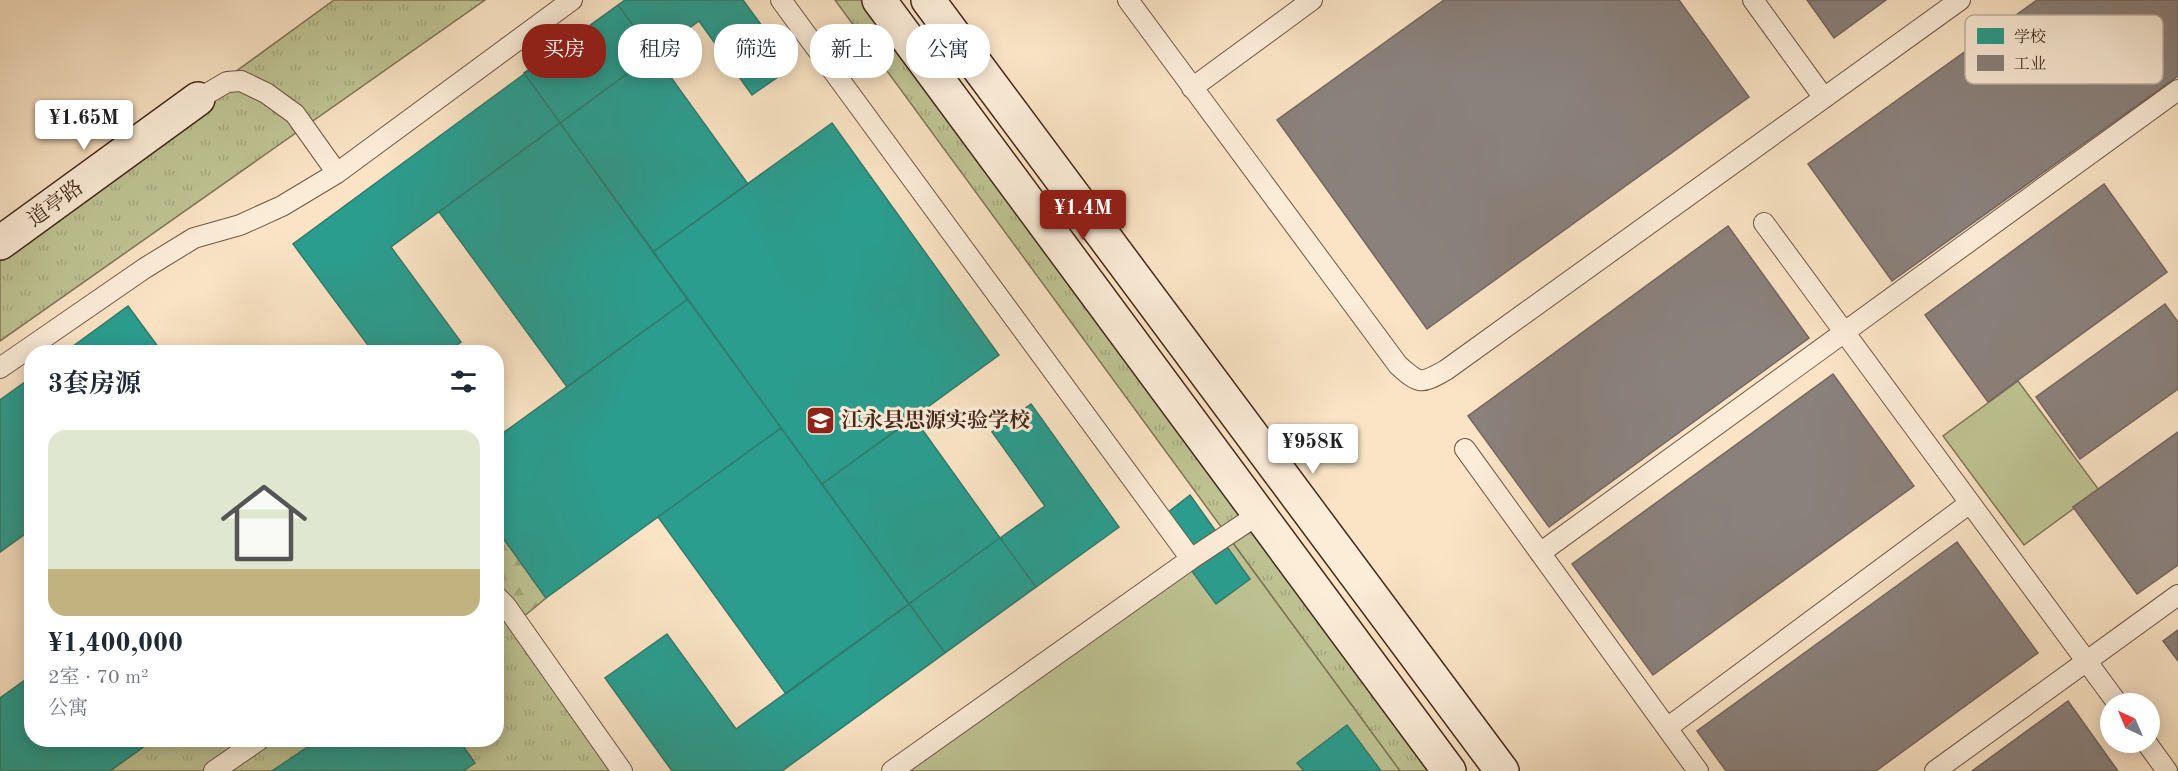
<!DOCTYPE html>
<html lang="zh">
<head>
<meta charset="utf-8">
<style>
  body { margin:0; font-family:"Old Standard TT","Noto Serif SC",serif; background:#f2f2f3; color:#1f2937; height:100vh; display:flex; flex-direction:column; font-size:22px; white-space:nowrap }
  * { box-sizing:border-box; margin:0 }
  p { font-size:20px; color:#747a83 }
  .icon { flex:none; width:33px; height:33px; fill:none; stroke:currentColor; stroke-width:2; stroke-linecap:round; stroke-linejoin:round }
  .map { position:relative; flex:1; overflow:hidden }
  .details { position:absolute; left:24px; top:345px; width:480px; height:402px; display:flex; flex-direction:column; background:#fff; border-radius:24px; box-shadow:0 3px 15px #0003 }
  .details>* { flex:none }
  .top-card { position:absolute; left:522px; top:24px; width:570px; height:54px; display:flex; gap:12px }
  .needle { width:39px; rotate:316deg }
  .controls { position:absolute; left:2100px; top:693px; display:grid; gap:12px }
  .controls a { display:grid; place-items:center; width:60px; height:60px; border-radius:50%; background:#fff; box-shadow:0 3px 15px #0003; font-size:30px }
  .price { position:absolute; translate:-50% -51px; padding:0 14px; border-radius:6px; background:#fff; color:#222; font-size:20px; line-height:39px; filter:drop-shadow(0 2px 3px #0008) }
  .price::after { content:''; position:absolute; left:50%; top:36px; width:18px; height:14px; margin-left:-9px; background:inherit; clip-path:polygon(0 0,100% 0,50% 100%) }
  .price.on { background:#8f2418; color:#fff }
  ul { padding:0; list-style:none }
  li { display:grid; align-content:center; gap:12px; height:318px; padding:0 24px }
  li span { display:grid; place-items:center; height:186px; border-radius:18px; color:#555 }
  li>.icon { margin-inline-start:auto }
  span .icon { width:108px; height:108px; fill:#fffc; stroke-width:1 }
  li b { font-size:26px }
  h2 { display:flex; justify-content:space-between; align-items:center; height:72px; padding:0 24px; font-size:26px }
  .pill { padding:0 21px; border-radius:24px; background:#fff; box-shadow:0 3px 15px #0003; font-size:21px; line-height:54px }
  .pill.on { background:#8f2418; color:#fff }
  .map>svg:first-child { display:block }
  .grass { fill:url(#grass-tufts); stroke:#817658; stroke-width:1.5 }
  .forest { fill:url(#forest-firs); stroke:#817658; stroke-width:1.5 }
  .garden { fill:#bfc494; stroke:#817658; stroke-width:1.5 }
  .schools { fill:#2a9d8f; stroke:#327a6c; stroke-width:1.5 }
  .industry { fill:#8a817c; stroke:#75665f; stroke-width:1.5 }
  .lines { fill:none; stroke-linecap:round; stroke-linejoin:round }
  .lane-casing { stroke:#715746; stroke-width:22 }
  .secondary-casing { stroke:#43281c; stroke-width:36 }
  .lane { stroke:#fcedd9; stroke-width:20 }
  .secondary { stroke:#fcedd9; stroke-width:33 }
  .labels { text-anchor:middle; stroke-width:6; stroke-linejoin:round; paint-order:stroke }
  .street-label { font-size:21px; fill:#43281c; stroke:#fcedd9 }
  .poi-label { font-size:21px; font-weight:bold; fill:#43281c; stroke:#fcedd9; text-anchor:start }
  .key { fill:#fcedd9; stroke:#c4b2a0; stroke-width:1.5 }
  .key-label { font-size:16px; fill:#43281c }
</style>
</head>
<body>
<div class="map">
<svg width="2178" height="771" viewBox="0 0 2178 771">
  <defs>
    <pattern id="grass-tufts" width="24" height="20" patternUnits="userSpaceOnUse" patternTransform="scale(1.5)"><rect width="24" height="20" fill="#bfc494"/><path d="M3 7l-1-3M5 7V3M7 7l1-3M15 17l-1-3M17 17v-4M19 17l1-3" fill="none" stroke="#a5a87f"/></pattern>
    <pattern id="forest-firs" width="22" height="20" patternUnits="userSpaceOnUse" patternTransform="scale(1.5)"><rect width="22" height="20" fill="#bfc494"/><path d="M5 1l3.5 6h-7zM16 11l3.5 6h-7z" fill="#a5a87f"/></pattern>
  </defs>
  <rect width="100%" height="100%" fill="#fae4c5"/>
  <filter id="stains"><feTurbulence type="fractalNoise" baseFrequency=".00333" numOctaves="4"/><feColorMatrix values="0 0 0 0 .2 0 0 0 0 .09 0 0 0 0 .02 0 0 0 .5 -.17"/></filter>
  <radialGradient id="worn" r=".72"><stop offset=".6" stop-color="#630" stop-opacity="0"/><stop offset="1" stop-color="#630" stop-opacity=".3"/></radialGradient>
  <path class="grass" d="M334,0H485L0,341V243Z
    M835,0H879L1449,771H1400Z
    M497,596L622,771H110L153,740H234L243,751L259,740H496Z"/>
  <path class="forest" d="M496,528L546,598L517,622L497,596Z"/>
  <path class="garden" d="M2018,381L2099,490L2024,545L1943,436Z
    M1227,535L1400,771H892Z"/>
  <path class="schools" d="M625,0H743L792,67L752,95L699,21L654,54L748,184L653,252L524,73Z
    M618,5L654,54L391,247L461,342L447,352H373L293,244Z
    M560,123L688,299L567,387L439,212Z
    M832,123L999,355L822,484L653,252Z
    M688,299L781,428L546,598L496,528V438Z
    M128,306L162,352H65Z
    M32,377V529L0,552V400Z
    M1031,404L1119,527L945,653L822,484L914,418L1000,538L1045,506L992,432Z
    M781,428L909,604L786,694L658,517Z
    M1190,495L1250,579L1216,604L1172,544L1167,513Z
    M1000,538L1036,587L782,771H672L605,678L667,634L736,729Z
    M32,675V740H153L110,771H0V698Z
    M1347,725L1381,771H1304L1297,763Z
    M318,740H459L475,763L463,771H272Z"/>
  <path class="industry" d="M1444,0H1679L1749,97L1427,329L1277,120Z
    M1807,0H1886L1834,38Z
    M2037,0H2178V76L1892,281L1808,164Z
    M2104,184L2167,272L1988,402L1925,315Z
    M1728,226L1809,338L1549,527L1468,416Z
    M2165,304L2178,322V389L2080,459L2036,397Z
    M1833,374L1914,486L1653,675L1572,564Z
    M2178,432V565L2137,594L2073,507Z
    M1957,542L2038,653L1876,771H1726L1697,731Z
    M2178,630V661L2163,641Z
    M2068,701L2118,771H1972Z"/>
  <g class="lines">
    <defs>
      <path id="lane" d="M781,0L1191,559
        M1128,0L1398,365C1420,385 1421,384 1446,370L1960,0
        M1753,0L1824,98
        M1192,88L1312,0
        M198,99L227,82L241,81L266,93L295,114L337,173
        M1764,223L2118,704
        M0,368L145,268L194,238L240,225L282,206L337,173L572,0
        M1465,449L1698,771
        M1540,553L2178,90
        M496,596L506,606L622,771
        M1667,728L1970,503
        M2146,742L2167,771
        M214,771L259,740
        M892,771L1191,559L1259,514
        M1935,771L2178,595"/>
      <path id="secondary" d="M879,0L1449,771
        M928,0L1502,771
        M0,243L198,99"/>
    </defs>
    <use href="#lane" class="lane-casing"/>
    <use href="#secondary" class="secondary-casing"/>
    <use href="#lane" class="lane"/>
    <use href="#secondary" class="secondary"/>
  </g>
  <defs>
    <symbol id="school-square" viewBox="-11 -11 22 22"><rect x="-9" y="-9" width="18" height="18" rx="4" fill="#8f2418" stroke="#fcedd9"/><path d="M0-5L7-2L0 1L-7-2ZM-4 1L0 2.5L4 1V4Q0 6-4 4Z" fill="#fff"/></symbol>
  </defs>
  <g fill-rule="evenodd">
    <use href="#school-square" x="804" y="404" width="33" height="33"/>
  </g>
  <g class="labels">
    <g class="street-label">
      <text transform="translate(55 203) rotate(-36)" y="7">道亭路</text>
    </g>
    <g class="poi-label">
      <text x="841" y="427">江永县思源实验学校</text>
    </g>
  </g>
  <rect x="1965" y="15" width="198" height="69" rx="9" class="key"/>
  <rect x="1977" y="28" width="27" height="16" fill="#2a9d8f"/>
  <rect x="1977" y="55" width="27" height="16" fill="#8a817c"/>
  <g class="key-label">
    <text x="2014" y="42">学校</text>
    <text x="2014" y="69">工业</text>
  </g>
  <rect width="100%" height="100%" filter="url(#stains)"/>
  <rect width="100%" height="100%" fill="url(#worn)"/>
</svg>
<div class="controls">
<a><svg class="needle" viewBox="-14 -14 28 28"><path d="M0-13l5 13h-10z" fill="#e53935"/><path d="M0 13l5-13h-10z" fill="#747a83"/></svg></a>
</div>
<b class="price" style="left:84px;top:151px">¥1.65M</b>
<b class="price on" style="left:1083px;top:241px">¥1.4M</b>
<b class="price" style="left:1313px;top:475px">¥958K</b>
<div class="top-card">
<a class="pill on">买房</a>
<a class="pill">租房</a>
<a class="pill">筛选</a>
<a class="pill">新上</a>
<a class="pill">公寓</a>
</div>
<section class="details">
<h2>3套房源<svg class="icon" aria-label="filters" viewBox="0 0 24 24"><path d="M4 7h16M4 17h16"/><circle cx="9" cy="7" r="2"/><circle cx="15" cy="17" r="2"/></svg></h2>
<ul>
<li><span style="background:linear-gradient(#dfe7d0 75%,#c2b280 0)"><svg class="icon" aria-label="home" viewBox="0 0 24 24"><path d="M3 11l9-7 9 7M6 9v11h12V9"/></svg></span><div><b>¥1,400,000</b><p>2室 · 70 m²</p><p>公寓</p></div></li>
</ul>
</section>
</div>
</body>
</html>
